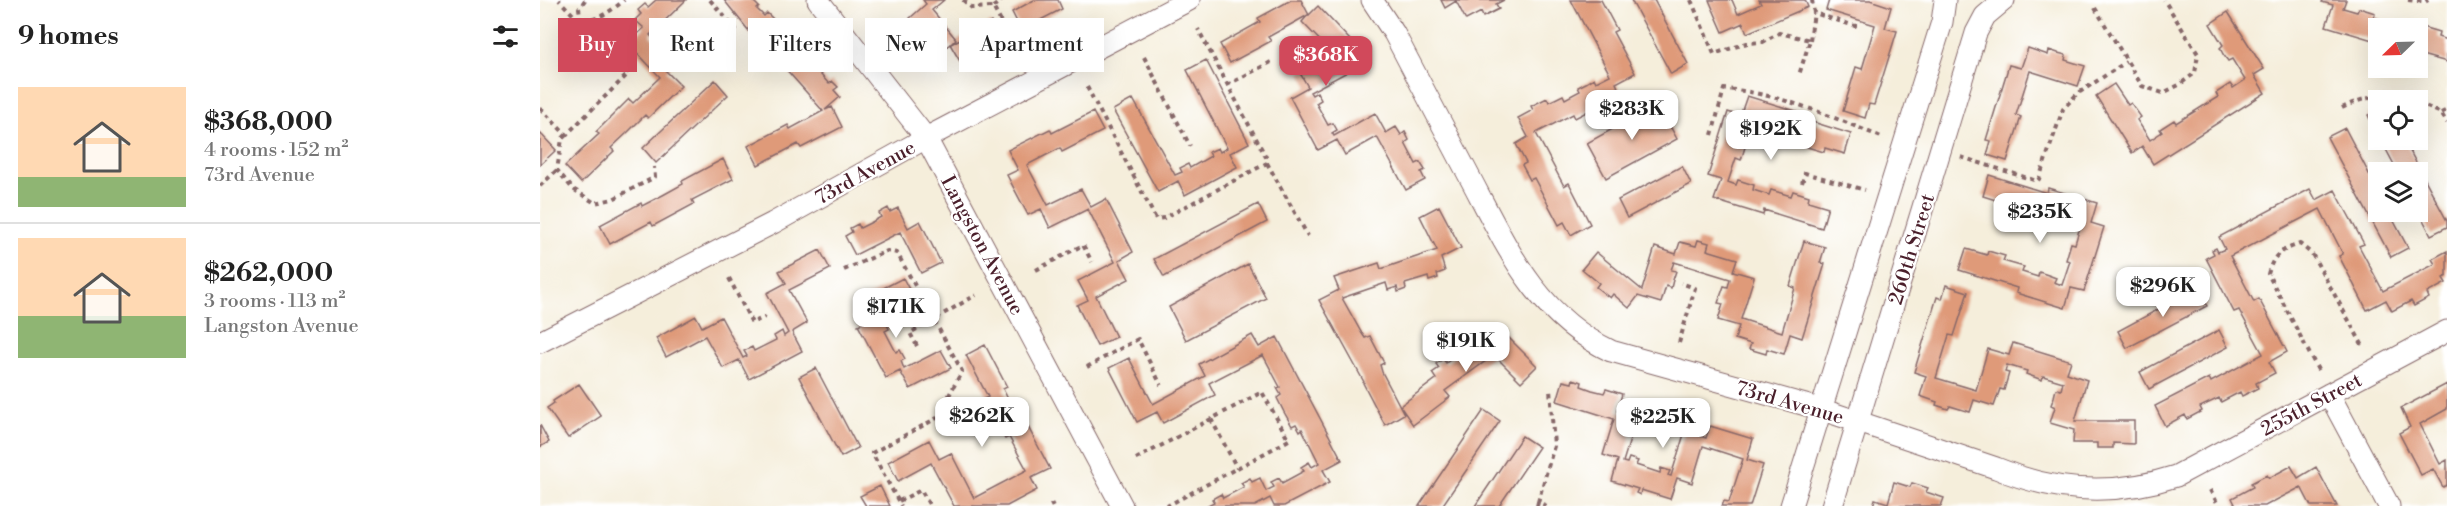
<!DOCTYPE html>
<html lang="en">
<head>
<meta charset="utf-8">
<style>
  body { margin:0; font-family:"Libre Bodoni",serif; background:#f2f2f2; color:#222; height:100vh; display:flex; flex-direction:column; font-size:22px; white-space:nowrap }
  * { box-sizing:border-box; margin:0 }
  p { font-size:20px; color:#767676 }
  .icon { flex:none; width:33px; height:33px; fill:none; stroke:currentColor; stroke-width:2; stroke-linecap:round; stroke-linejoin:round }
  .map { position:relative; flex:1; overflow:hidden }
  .sheet { display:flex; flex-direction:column; background:#fff; width:540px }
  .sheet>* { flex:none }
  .hud { position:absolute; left:18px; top:18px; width:570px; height:54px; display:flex; gap:12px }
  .needle { width:39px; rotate:247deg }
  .fabs { position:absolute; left:1828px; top:18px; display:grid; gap:12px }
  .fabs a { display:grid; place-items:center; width:60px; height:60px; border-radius:0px; background:#fff; box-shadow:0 6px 24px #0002; font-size:30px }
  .price { position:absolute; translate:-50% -51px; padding:0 14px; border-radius:12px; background:#fff; color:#222; font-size:20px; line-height:39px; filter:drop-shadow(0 2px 3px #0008) }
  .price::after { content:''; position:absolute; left:50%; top:36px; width:18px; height:14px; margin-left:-9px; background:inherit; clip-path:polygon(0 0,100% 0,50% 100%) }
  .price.active { background:#d1495b; color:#fff }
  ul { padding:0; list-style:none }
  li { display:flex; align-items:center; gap:18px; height:150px; padding:0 18px }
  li+li { border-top:2px solid #e0e0e0 }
  li span { display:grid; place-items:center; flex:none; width:168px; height:120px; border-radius:0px; color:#555 }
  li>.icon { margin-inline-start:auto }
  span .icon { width:72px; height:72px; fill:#fffc; stroke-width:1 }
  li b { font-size:26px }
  h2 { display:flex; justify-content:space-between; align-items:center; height:72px; padding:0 18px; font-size:26px }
  .pill { padding:0 21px; border-radius:0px; background:#fff; box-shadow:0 6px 24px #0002; font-size:21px; line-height:54px }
  .pill.active { background:#d1495b; color:#fff }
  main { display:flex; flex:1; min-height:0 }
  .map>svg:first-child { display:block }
  .building { fill:#df9a79 }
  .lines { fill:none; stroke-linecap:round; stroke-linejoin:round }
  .minor-casing { stroke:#866769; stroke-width:23 }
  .path { stroke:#866769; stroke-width:4; stroke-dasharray:4.5 4.5; stroke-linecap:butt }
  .minor { stroke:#fff; stroke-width:21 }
  .labels { text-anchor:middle; stroke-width:4.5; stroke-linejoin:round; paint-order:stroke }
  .street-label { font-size:20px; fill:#4a1f2b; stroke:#fff }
</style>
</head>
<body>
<main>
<section class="sheet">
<h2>9 homes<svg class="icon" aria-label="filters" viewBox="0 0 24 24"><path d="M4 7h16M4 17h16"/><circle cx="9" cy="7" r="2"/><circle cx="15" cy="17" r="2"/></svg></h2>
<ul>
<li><span style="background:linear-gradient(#ffd9b3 75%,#8fb573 0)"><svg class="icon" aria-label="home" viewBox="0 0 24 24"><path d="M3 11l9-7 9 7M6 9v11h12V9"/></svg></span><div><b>$368,000</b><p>4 rooms · 152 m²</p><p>73rd Avenue</p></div></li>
<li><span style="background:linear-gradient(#ffd9b3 65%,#8fb573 0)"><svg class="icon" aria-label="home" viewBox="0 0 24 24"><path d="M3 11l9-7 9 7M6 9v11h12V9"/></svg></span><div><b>$262,000</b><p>3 rooms · 113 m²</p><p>Langston Avenue</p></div></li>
</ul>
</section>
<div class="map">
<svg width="1907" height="506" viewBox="0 0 1907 506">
  <rect width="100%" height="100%" fill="#fff"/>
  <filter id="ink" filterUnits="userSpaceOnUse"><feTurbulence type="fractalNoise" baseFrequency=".0167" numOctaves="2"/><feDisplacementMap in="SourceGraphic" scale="12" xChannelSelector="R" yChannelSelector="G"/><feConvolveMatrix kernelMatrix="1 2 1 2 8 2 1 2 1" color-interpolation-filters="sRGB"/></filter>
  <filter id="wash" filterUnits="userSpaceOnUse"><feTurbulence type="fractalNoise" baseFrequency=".008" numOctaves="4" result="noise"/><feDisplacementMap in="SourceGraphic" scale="24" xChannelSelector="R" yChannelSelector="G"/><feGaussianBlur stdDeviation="1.35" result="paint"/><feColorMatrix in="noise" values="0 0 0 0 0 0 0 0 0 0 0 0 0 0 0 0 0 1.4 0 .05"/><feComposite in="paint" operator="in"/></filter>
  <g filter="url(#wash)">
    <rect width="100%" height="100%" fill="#f5eedb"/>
    <g id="blocks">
      <path class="building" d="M116,0H146L110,35L136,62L126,71L141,86L108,118L105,115L88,132L71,148L74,151L41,183L25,166L59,134L56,132L89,99L93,103L120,77L88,43L104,28L95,20L101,14L98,10L105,4L108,7Z
        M184,0H216L214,2L219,7L217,9L224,16L227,13L233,19L229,22L246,42L250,38L255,44L252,48L257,54L260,52L267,59L270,56L275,62L272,65L289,84L292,81L298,87L294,90L300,97L285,110L292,107L302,127L261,148L258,144L218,165L208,146L248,125L250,129L283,111L244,67L241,69L221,46Z
        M383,0H404L392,10L416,39L411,44L451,22L461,42L421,63L410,44L400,53L370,18L386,4Z
        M494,0H518L522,9L481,30L472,12Z
        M751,0H761L769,15L778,6L810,40L801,49L811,70L770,92L772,95L777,92L781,100L776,103L788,125L793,123L797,130L792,133L794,136L835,113L846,133L856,127L861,135L865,132L869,140L865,143L876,164L880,162L885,170L881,172L885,180L866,190L837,137L805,155L797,140L778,150L750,97L768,87L760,73L794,55L762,22L768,15L728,37L731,41L690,63L680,44L720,22L718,18Z
        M901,0H964L956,4L959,9L943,17L941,12L926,20L916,1L905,8Z
        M1031,0H1061L1077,30L1073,32L1095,73L1076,83L1081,94L1035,118L1033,114L996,133L1024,186L1029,183L1050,224L1031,235L1024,222L1019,225L994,178L990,180L982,165L986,163L976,144L988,137L978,118L993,110L991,106L1007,98L1009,102L1023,95L1025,99L1040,91L1038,87L1046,83L1054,78L1056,82L1070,75Z
        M1091,0H1114L1148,64L1131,74Z
        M1169,0H1192L1198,14L1221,4L1219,0H1265L1268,7L1207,33L1203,23L1183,32Z
        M1289,0H1330L1351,7L1345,28L1357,31L1334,105L1329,104L1325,118L1303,111L1316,67L1322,69L1335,25L1286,10Z
        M1783,0H1806L1803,8L1817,12L1819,8L1835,13L1833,17L1868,28H1839V42L1786,26L1793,5L1782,2Z
        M1688,12L1724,69L1714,75L1725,93L1613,164L1602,146L1592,153L1556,96L1574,84L1588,105L1591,103L1601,117L1597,120L1610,140L1622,132L1620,129L1634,120L1636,123L1678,97L1676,93L1690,84L1693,88L1705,80L1692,59L1688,61L1683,54L1680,48L1683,45L1670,24Z
        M1882,27L1899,32L1898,37L1907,40V62L1878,54V31L1881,32Z
        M1488,48L1508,55L1509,50L1518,53L1526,55L1525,60L1545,66L1538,86L1490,71L1476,115L1481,117L1467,161L1447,155L1451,141L1446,140L1469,65L1481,68Z
        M666,60L709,143L690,153L697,167L645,195L638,181L618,192L573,110L593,99L635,175L642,172L640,168L648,164L650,168L671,156L669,152L678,148L680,152L687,148L647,70Z
        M175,80L188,95L116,163L103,148Z
        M1207,96L1256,111L1254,116L1311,134L1305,154L1285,148L1284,152L1267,147L1268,143L1248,136L1249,131L1233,126L1231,131L1215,125L1216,121L1208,119L1201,142L1206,144L1201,160L1196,158L1188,182L1196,185L1198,180L1214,185L1213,190L1229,195L1231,190L1251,196L1253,191L1269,196L1268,201L1288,207L1282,228L1224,210L1223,215L1174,200L1181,180L1168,176L1188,112L1200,116Z
        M1118,104L1137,139L1066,178L1047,143Z
        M1839,110V137L1828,115Z
        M553,112L563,131L522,152L520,148L487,165L508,205L541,189L551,207L566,199L593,252L579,260L589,279L556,296L576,337L557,346L537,305L548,300L538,281L575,262L548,209L510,228L501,209L488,215L467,175L478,170L468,150L510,129L512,133Z
        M1805,128L1839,193V212H1849L1868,248L1851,257L1787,137Z
        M0,133L16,150L0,165Z
        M1841,140H1864L1907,221V227L1891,235L1878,210V172H1858Z
        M183,159L193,179L152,200L154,204L113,226L111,222L70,244L60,225L101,203L102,206L123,195L143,184L142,181Z
        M1142,166L1151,184L1087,218L1078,200Z
        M1449,175L1507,193L1508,188L1557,203L1551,223L1564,227L1544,291L1531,288L1525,308L1476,293L1477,288L1419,270L1426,249L1447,255L1448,251L1465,256L1463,261L1484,267L1482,272L1498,277L1499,272L1508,275L1516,278L1514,282L1522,285L1530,261L1526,260L1531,243L1535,244L1542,220L1502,208L1500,214L1443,196Z
        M1770,189L1776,200L1795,190L1824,244L1819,246L1843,291L1895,264L1892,259L1907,251V276L1903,278L1906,283L1887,293L1889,298L1874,306L1871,301L1852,311L1846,300L1827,310L1799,256L1803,254L1780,209L1690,256L1714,302L1719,299L1747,352L1729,362L1735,373L1716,383L1718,388L1702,396L1700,392L1681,402L1679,398L1660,407L1662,411L1647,419L1645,415L1625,426L1615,406L1669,378L1671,382L1723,354L1699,310L1694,312L1666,258L1674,254L1672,250L1676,248L1678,252L1685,249L1679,237Z
        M718,204L727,222L624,277L614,259Z
        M899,206L921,248L901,258L905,271L897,274L898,278L889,281L888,277L865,284L866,289L858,292L857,287L848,290L846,283L802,298L821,332L825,338L830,336L844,363L840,365L842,372L864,414L845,425L823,383L824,382L779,300L799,290L794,278L839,263L841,269L897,250L880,216Z
        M348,208L350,212L358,208L368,228L380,221L401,263L381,273L360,232L315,255L305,236L312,232L310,228L318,224L320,228L332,222L341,217L339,213Z
        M1158,240L1169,243L1167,250L1197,259L1193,271L1214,277L1201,319L1242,332L1255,288L1250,286L1264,241L1285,247L1280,263L1285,264L1262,338L1250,334L1244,354L1227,349L1226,354L1209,349L1211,344L1195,339L1199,326L1178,320L1183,304L1178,303L1184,286L1188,287L1190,279L1134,262L1131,270L1136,271L1133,280L1131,288L1126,286L1121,303L1098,296L1089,308L1073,294L1070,298L1056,287L1059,283L1042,269L1056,252L1102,290L1115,247L1136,254L1140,242L1156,246Z
        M280,250L290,269L249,290L267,323L252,332L262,351L209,379L199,360L183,368L165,336L126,357L116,338L156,316L162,327L181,317L203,358L207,356L204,351L212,347L214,351L236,340L234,336L242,331L244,336L248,333L227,293L246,283L239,271Z
        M708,264L726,298L646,340L629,307Z
        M363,278L373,297L337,315L341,323L345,320L349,329L345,331L356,352L360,350L365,359L361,361L364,369L401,350L411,368L370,389L360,371L346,378L318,325L332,318L322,299Z
        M1406,285L1428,292L1414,336L1409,335L1396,378L1436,390L1448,349L1469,355L1473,343L1531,361L1527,373L1547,380L1535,421H1594V444L1573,443V448H1557V443H1533L1534,430L1510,423L1515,407L1511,405L1514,397L1516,389L1521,390L1523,382L1503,376L1502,380L1486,374L1487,371L1467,365L1465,372L1469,373L1464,390L1460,389L1454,406L1434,400L1430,412L1410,406L1408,409L1396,405L1397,402L1380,396L1386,376L1374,372L1397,297L1402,299Z
        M1658,288L1667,306L1587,348L1578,331Z
        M1679,330L1688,347L1609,389L1600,372Z
        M963,332L997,366L981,382L954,355L905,391L910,397L873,425L860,406L896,379L892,373L899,368L896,364L903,359L906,363L926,348L923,344L931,339L933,342L941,337L948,347Z
        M712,335L719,347L737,337L802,460L783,470L790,482L744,506H734L730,498L715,506H666L674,502L672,499L681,494L683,498L704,487L701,483L710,478L712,482L720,478L726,491L734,487L731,482L739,478L742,483L764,471L761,467L769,462L772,467L779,463L762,429L760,431L756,424L752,426L744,412L737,398L741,395L737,388L740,387L723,355L669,383L675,395L623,423L617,412L597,422L569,368L589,358L613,404L665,376L659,364Z
        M445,345L467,387L463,389L473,409L484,429L488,427L510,469L491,478L497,490L467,506H414L391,463L358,481L348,462L389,440L399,459L411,453L434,498L487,470L469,437L465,439L444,399L448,397L426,355Z
        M276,368L318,448L301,457L259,377Z
        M1033,379L1042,382L1041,386L1052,390L1064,393L1066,389L1082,394L1077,411L1097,417L1083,462L1087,463L1089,458L1098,461L1096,465L1120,473L1121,468L1130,471L1128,475L1131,476L1145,431L1166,438L1170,426L1213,439L1207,460L1223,465L1210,506H1182L1184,501L1189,502L1203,459L1163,446L1152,483L1137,478L1130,499L1101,490L1100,495L1096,493L1098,489L1072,481L1078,460L1063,455L1074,419L1017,401L1023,381L1032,383Z
        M39,384L61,416L28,438L7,408L14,403L13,401Z
        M1907,384V409L1880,424L1900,464L1907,460V485L1903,487L1893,469L1881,475L1859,433L1870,427L1861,408Z
        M944,410L960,421L902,506H879Z
        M0,425L9,442L0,447Z
        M982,436L999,447L959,506H935Z
        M1751,466L1758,478L1776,467L1797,506H1771L1761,487L1725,506H1696L1692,498L1713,487L1711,483L1727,475L1729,478Z
        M1354,482L1370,487L1372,483L1388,488L1386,492L1404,498L1401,506H1333L1335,499L1348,503Z
        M340,486L350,506H326L320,496Z"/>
    </g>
  </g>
  <g filter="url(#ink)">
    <use href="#blocks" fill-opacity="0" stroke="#866769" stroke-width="1.5"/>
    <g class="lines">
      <defs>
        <path id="minor" d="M278,0L386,138L582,506
          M832,0L854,33C879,80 903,127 928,174C966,245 995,315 1071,351L1280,409L1456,468C1515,493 1575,496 1636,476L1907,331
          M0,342L233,223L386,138L649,0
          M1789,394L1849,506
          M1251,506L1402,22L1405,0
          M1292,506L1436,33L1445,16L1464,0"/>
      </defs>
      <use href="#minor" class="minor-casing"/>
      <path class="path" d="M45,0L39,8L41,22C57,20 72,11 84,0
        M170,0L199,33
        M423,0L432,8L453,7L477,52
        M1151,0L1174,54L1207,43L1223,42L1239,33L1270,40L1259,75
        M1272,0L1274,13L1315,26V23
        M1868,0L1885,2L1888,0
        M453,7L462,0
        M1555,8L1602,86L1623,93L1639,85L1655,73L1658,54L1624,0
        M1270,40L1274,13
        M604,57L650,146
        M687,85L733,61
        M547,87L616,219L624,218L727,163L726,157L658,29
        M1878,103L1901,113L1907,123
        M0,108L26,135L89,73L19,0
        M1802,108C1825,96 1843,94 1867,100
        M1901,113L1907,110
        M26,135L22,139L17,170L33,189L55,203L73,199L115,177L114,167
        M1172,135L1184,89C1236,92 1293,117 1341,137
        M1421,157L1497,181L1499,179L1523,109L1537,94L1586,62
        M727,163L768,236
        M1262,183L1265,173L1325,190
        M0,186L17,170
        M304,270L347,251L357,253L422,371L397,418L332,453L361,506
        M496,270L543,245L552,262
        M189,278L212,323L225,317
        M1139,343L1155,288L1141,283
        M377,346L370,333L436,295
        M547,367L598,339L621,385
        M1778,370L1728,274C1734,253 1740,251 1760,244L1772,254L1823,346
        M671,419L697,468
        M596,459L722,392L749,440L627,506
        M1670,490L1679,506
        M359,501L381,490L390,506
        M998,502L1014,446L1010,389
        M510,506L516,503
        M997,506L998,502L1007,506"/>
      <use href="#minor" class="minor"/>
    </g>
  </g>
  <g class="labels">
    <g class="street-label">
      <text transform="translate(325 172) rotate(-29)" y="7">73rd Avenue</text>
      <text transform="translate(443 245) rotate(62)" y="7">Langston Avenue</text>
      <text transform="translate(1371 249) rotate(-73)" y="7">260th Street</text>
      <text transform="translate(1250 402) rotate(16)" y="7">73rd Avenue</text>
      <text transform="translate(1771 404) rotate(-28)" y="7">255th Street</text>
    </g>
  </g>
</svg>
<div class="fabs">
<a><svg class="needle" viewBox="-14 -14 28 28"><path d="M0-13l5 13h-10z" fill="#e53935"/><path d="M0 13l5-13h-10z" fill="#767676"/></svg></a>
<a><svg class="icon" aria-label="locate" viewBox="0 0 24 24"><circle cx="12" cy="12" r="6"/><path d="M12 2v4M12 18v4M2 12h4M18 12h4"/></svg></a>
<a><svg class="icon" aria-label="layers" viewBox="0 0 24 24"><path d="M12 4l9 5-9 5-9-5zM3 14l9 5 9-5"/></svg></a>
</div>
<b class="price active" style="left:786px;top:87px">$368K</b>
<b class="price" style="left:1092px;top:141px">$283K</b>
<b class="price" style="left:1231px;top:161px">$192K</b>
<b class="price" style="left:1500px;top:244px">$235K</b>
<b class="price" style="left:1623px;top:318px">$296K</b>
<b class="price" style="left:356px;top:339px">$171K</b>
<b class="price" style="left:926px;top:373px">$191K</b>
<b class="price" style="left:442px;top:448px">$262K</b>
<b class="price" style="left:1123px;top:449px">$225K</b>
<div class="hud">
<a class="pill active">Buy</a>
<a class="pill">Rent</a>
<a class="pill">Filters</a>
<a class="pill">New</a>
<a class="pill">Apartment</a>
</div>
</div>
</main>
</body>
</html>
